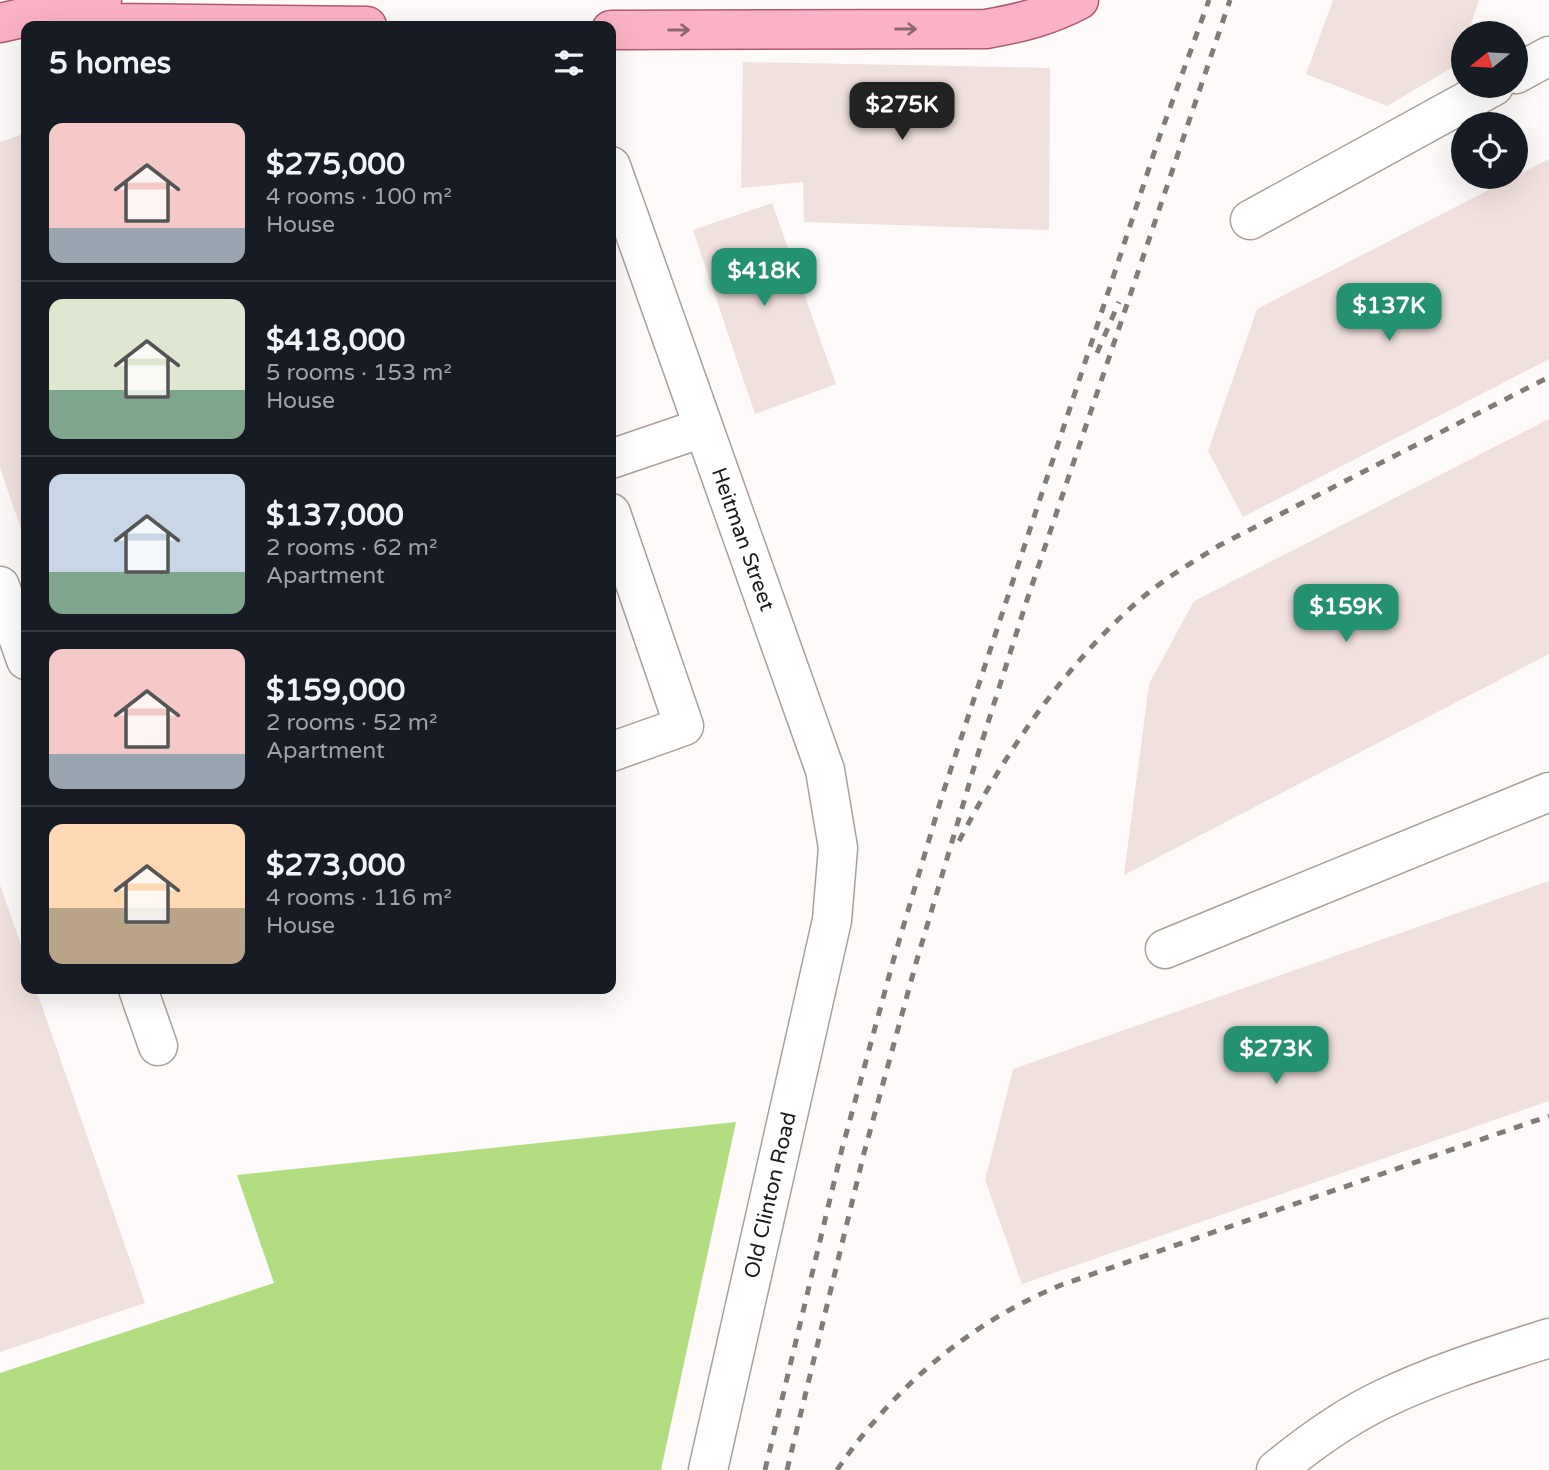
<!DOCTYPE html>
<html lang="en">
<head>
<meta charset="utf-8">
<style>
  body { margin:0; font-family:"Varela Round",sans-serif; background:#20242c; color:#f1f3f6; height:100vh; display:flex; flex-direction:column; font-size:26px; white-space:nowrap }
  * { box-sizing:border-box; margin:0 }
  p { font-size:23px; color:#9ea1a6 }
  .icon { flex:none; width:38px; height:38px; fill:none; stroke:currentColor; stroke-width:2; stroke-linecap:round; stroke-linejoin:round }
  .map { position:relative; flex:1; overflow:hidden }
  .drawer { position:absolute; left:21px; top:21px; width:595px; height:973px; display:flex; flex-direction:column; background:#171b24; border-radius:14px; box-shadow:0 7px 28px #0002 }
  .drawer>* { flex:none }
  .needle { width:46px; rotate:252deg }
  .buttons { position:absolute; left:1451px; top:21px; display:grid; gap:14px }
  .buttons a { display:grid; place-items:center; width:77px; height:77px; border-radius:50%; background:#171b24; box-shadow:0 7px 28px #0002; font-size:35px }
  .price { position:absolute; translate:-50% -60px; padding:0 16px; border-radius:14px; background:#249170; color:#fff; font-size:23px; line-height:46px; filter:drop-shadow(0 2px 4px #0008) }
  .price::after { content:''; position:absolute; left:50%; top:42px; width:21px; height:16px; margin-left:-10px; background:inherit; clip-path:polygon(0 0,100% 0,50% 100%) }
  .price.selected { background:#222; color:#fff }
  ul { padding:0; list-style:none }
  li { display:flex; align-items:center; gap:21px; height:175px; padding:0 28px }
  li+li { border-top:2px solid #363941 }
  li span { display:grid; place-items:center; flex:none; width:196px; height:140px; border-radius:14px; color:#555 }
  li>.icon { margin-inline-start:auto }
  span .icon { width:84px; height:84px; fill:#fffc; stroke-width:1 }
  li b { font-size:30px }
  h2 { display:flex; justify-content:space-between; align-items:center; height:84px; padding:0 28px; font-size:30px }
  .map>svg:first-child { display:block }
  .forest { fill:#b2de81 }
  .building { fill:#f1e1de }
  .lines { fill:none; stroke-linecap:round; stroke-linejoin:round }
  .minor-casing { stroke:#aca099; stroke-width:41 }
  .major-casing { stroke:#ad5c70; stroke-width:41 }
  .minor { stroke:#fff; stroke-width:38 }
  .major { stroke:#fcb2c5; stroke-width:38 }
  .rail { stroke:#7f7c7a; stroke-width:5; stroke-dasharray:9 9; stroke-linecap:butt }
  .oneway { stroke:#8e666e }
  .labels { text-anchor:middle; stroke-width:5; stroke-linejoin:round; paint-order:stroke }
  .street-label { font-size:21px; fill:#1f1b18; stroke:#fff }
</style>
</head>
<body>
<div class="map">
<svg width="1549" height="1470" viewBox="0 0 1549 1470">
  <rect width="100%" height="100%" fill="#fdfaf9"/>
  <path class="forest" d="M736,1122L661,1470H0V1373L274,1283L237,1175Z"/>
  <path class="building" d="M1333,0H1479L1468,33H1463V48L1458,64L1387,106L1306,74Z
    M743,62L1050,68L1049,230L804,222L803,182L741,188Z
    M26,133V543L0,468V142Z
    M1549,159V359L1243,517L1208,451L1257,309Z
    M772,203L836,384L755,414L693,230Z
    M1549,419V654L1124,875L1149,684L1194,601Z
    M1549,881V1101L1022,1284L985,1180L1013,1069Z
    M0,885L26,959V989H36L145,1303L0,1352Z"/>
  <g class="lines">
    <defs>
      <g id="minor">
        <path d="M1516,74L1549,56"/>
        <path id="s1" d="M611,166L825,770L838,848L832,920L708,1470"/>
        <path d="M1250,220L1494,86"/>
        <path d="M611,459L702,428"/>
        <path d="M611,513L684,726L611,752"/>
        <path d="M0,586L26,660"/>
        <path d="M1165,949L1549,792"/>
        <path d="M138,989L158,1046"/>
        <path d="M1276,1470C1309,1443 1345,1417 1383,1399C1437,1373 1493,1356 1549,1338"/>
      </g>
      <path id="major" d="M0,23L102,0
        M80,26L118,23L367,26
        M611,30L986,29C1020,23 1049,16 1079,0"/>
    </defs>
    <use href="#minor" class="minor-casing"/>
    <use href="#major" class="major-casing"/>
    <use href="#minor" class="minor"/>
    <use href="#major" class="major"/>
    <path class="rail" d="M1097,353L1119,302
      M959,841C1005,753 1062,669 1136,603C1162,580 1191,563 1220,545L1549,377
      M765,1470L842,1149L894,958L942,796L1158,141L1209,0
      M787,1470L864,1153L916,963L978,754L1026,603L1230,0
      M837,1470C893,1388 969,1323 1061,1285L1549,1116"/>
  </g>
  <defs><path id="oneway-shaft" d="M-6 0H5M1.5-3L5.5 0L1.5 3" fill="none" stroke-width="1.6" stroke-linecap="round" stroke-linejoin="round" transform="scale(1.75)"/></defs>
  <g class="oneway">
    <use href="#oneway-shaft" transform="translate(906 29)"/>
    <use href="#oneway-shaft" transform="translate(679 30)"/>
  </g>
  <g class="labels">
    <g class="street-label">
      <text dy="7" stroke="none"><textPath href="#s1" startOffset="396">Heitman Street</textPath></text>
      <text transform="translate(770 1195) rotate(-77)" y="7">Old Clinton Road</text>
    </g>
  </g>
</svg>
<div class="buttons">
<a><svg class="needle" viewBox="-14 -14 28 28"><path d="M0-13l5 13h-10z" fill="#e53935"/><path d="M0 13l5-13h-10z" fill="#9ea1a6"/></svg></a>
<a><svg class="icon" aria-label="locate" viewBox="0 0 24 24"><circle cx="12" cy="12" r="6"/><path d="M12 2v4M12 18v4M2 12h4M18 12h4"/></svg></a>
</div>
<b class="price selected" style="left:902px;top:142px">$275K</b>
<b class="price" style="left:764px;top:308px">$418K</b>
<b class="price" style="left:1389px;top:343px">$137K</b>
<b class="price" style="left:1346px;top:644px">$159K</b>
<b class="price" style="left:1276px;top:1086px">$273K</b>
<section class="drawer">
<h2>5 homes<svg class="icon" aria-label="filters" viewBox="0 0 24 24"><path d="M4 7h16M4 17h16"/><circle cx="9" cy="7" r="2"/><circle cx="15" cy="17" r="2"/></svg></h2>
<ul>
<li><span style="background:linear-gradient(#f6c9c9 75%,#9aa5b1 0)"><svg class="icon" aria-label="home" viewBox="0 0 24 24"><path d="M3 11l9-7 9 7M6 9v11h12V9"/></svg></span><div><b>$275,000</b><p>4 rooms · 100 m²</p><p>House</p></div></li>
<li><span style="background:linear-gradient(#dfe7d0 65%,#7fa58c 0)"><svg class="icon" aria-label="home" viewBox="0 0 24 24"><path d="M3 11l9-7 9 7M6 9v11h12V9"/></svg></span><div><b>$418,000</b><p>5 rooms · 153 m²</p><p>House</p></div></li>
<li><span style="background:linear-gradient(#c9d6e8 70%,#7fa58c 0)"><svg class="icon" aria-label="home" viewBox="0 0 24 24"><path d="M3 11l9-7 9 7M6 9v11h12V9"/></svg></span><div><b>$137,000</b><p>2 rooms · 62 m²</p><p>Apartment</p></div></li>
<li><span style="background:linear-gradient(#f6c9c9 75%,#9aa5b1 0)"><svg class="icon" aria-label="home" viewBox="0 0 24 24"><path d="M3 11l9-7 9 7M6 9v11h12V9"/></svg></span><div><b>$159,000</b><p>2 rooms · 52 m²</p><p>Apartment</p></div></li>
<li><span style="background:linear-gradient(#ffd9b3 60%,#b9a48a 0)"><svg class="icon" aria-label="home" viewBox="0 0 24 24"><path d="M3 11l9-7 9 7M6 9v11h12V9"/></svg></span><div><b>$273,000</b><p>4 rooms · 116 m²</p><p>House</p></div></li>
</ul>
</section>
</div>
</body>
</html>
